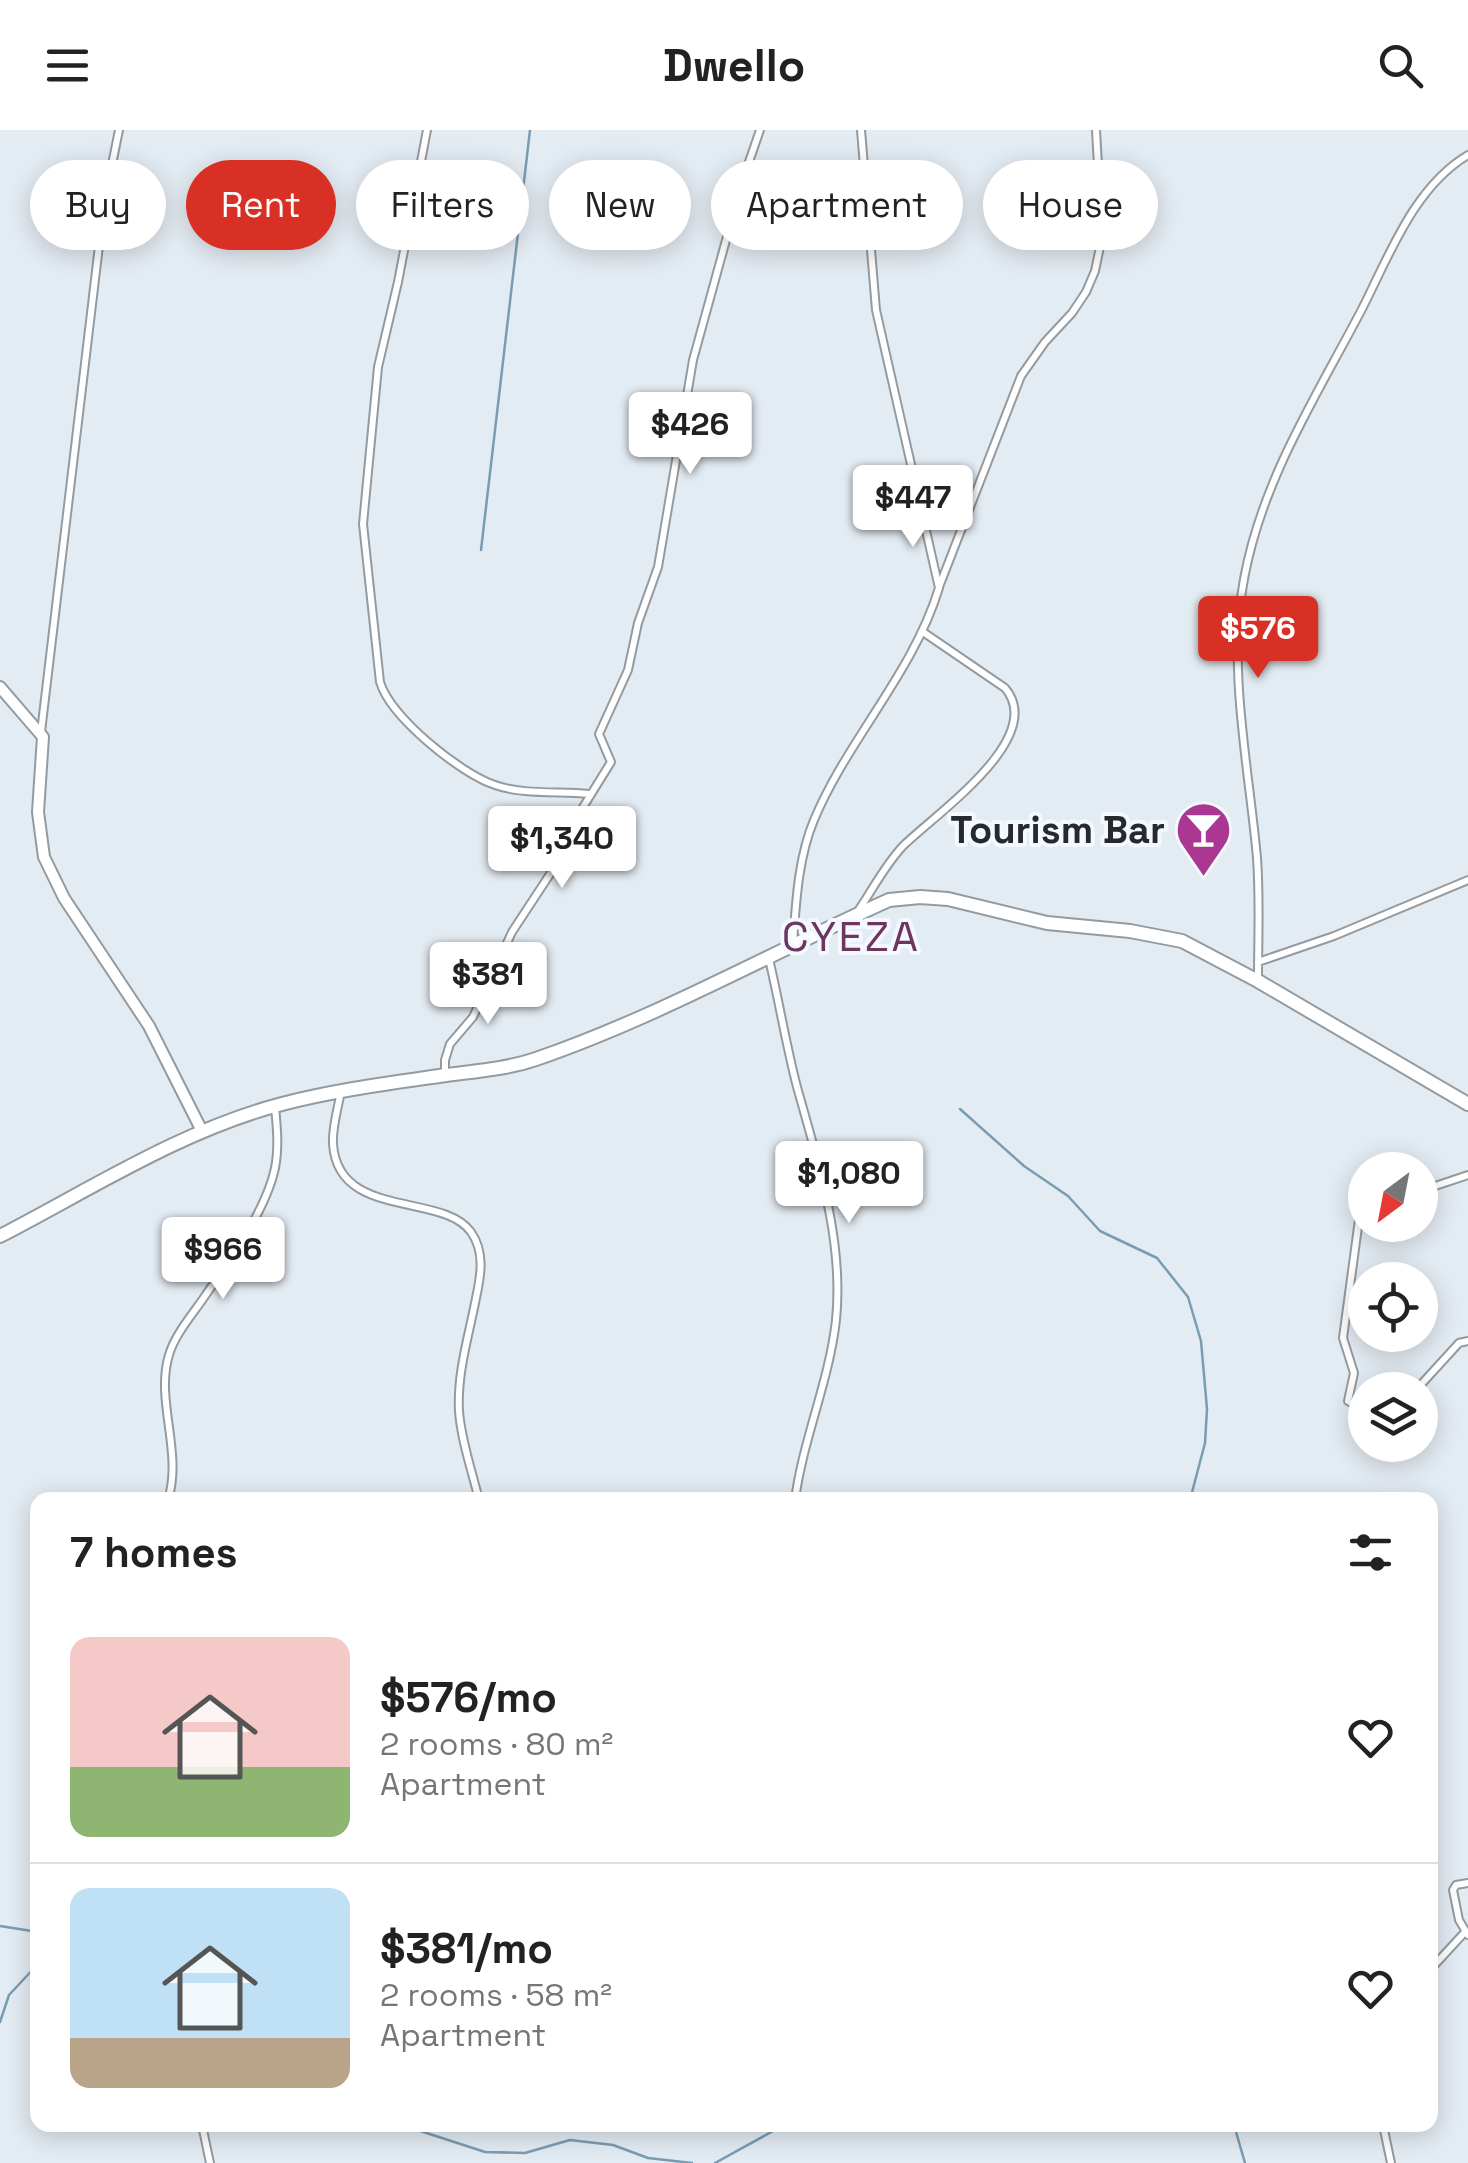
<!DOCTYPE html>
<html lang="en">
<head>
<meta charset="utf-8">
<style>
  body { margin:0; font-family:"Space Grotesk",sans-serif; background:#f2f2f2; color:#222; height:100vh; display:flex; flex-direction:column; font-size:38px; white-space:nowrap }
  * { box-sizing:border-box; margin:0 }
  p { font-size:32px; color:#767676 }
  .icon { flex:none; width:55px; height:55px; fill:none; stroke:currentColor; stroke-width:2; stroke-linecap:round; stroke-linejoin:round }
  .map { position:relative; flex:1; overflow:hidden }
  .drawer { position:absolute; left:30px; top:1362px; width:1408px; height:640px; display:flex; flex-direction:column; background:#fff; border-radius:20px; box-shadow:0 5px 25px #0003 }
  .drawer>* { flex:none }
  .guide { position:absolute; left:30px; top:30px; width:1410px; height:90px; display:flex; gap:20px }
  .needle { width:65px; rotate:212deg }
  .fabs { position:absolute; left:1348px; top:1022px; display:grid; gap:20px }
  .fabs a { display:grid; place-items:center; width:90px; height:90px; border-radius:50%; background:#fff; box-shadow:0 5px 25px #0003; font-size:50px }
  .price { position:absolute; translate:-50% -85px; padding:0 22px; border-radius:10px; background:#fff; color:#222; font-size:32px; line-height:65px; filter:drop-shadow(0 2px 5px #0008) }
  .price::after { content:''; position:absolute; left:50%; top:60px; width:30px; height:22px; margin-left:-15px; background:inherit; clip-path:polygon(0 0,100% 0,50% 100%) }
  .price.selected { background:#d93025; color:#fff }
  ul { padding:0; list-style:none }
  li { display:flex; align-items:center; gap:30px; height:250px; padding:0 40px }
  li+li { border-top:2px solid #e0e0e0 }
  li span { display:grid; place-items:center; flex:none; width:280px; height:200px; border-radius:20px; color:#555 }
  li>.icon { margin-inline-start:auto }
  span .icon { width:120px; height:120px; fill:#fffc; stroke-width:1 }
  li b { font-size:42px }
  h2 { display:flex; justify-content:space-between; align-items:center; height:120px; padding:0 40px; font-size:42px }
  .pill { padding:0 35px; border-radius:45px; background:#fff; box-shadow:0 5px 25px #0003; font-size:35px; line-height:90px }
  .pill.selected { background:#d93025; color:#fff }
  header { display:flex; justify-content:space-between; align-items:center; height:130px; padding:0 40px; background:#fff; font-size:45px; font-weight:800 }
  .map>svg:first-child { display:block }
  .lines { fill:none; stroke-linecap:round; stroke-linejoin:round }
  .stream { stroke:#7a9cb3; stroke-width:2.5 }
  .street-casing { stroke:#939ba1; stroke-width:10 }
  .secondary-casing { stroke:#939ba1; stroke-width:14 }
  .highway-casing { stroke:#939ba1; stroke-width:16 }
  .street { stroke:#fff; stroke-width:6 }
  .secondary { stroke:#fff; stroke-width:10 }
  .highway { stroke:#fff; stroke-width:12 }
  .labels { text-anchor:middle; stroke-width:8; stroke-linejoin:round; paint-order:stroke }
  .poi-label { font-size:38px; font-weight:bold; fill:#272a2d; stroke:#f3f9fe; text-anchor:end }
  .quarter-label { font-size:42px; letter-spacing:2.5px; fill:#6f3561; stroke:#f3f9fe }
</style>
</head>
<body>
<header><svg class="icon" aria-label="menu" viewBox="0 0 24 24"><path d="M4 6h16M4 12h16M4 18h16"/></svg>Dwello<svg class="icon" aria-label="search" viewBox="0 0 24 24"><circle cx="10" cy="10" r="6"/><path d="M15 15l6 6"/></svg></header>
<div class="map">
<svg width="1468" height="2033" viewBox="0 0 1468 2033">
  <rect width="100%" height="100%" fill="#e4ecf3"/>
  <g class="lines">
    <path class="stream" d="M481,420L530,0
      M960,979L1024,1036L1068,1066L1100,1101L1157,1128L1188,1167L1201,1211L1207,1279L1205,1313L1190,1370
      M0,1796L38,1802
      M0,1892L9,1865L38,1834
      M402,1995L485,2022L525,2023L570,2010L613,2015L648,2028L692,2033
      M1234,1995L1245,2033
      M715,2033L784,1995"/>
    <defs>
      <path id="street" d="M427,0L398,152L378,237L363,394L380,552C390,587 461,644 495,655C523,665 559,661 589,664
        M939,457L1021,246L1045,212L1072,183L1086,162L1095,141L1102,107L1096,0
        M41,602L104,74L119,0
        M858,781C873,759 885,735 903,716C934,685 1048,608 1005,558L923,502
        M793,813C796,773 798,728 814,690C848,609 913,543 939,458L876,180L861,0
        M769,829C779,871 786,915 797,957C818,1032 844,1111 836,1190C829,1252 803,1309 795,1370
        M1258,832L1334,806L1468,750
        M1258,850C1258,809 1260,769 1257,728C1249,638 1227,538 1244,449C1262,350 1316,267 1362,179C1389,126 1414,57 1468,25
        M445,944V930L450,914L473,887L512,802L556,735L572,695L611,632L599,604L628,540L638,493L658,437L693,230L742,52L760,0
        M341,961C338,978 332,997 333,1014C338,1090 443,1062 471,1102C485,1122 481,1145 476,1168C469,1205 457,1242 459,1281C461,1310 472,1341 479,1370
        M1420,1061L1468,1045
        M1365,1076L1360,1082L1343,1208L1354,1243L1348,1271L1365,1281
        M1416,1260L1459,1213L1468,1211
        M168,1370C183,1322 155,1270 169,1225C175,1204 193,1184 205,1166C229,1131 266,1081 275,1038C279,1018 277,997 275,977
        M1468,1753L1456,1755L1453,1760L1459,1790L1468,1805
        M1430,1840L1465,1802
        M202,1995L210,2033
        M1383,1995L1391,2033"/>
      <path id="secondary" d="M0,557L43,607L38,682L44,727L64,768L149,896L202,1001"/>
      <path id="highway" d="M0,1106C91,1059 182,1000 282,974C336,960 391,953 446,945C477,941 507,939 536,929C658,887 771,823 889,770L920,767L948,769L1047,793L1130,801L1182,811L1258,851L1468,974"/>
    </defs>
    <use href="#street" class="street-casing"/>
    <use href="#secondary" class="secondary-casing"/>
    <use href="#highway" class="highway-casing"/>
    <use href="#street" class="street"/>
    <use href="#secondary" class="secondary"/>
    <use href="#highway" class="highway"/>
  </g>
  <defs>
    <symbol id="bar-pin" viewBox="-11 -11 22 30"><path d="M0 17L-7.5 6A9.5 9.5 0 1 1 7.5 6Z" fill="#aa3792" stroke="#f3f9fe"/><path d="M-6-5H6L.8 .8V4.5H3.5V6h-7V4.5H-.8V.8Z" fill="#fff"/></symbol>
  </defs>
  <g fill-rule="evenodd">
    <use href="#bar-pin" x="1172" y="668" width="63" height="86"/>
  </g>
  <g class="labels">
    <g class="poi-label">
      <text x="1165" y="713">Tourism Bar</text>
    </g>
    <g class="quarter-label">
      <text x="851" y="821">CYEZA</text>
    </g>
  </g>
</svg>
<div class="fabs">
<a><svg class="needle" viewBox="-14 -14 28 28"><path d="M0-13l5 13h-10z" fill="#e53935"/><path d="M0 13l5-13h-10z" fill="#767676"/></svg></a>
<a><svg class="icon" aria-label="locate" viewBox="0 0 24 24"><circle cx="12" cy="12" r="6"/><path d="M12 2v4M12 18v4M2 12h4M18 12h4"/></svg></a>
<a><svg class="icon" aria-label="layers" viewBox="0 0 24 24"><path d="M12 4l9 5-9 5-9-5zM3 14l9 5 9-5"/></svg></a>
</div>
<b class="price" style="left:690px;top:347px">$426</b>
<b class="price" style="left:913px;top:420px">$447</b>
<b class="price selected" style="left:1258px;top:551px">$576</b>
<b class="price" style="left:562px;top:761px">$1,340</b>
<b class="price" style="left:488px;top:897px">$381</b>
<b class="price" style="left:849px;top:1096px">$1,080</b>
<b class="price" style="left:223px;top:1172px">$966</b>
<div class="guide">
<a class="pill">Buy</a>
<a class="pill selected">Rent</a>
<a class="pill">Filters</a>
<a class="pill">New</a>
<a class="pill">Apartment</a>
<a class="pill">House</a>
</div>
<section class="drawer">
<h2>7 homes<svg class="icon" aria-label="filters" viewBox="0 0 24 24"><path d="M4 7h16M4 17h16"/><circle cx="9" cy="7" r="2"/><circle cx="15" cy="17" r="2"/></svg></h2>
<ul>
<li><span style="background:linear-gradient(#f6c9c9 65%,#8fb573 0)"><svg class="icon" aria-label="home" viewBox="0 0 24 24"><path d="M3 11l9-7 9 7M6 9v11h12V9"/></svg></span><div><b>$576/mo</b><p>2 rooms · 80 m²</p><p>Apartment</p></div><svg class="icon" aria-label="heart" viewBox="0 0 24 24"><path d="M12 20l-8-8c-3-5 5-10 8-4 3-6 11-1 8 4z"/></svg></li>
<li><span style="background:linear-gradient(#bfe0f5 75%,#b9a48a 0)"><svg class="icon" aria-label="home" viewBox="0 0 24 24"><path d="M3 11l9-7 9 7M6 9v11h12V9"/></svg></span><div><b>$381/mo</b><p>2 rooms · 58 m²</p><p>Apartment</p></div><svg class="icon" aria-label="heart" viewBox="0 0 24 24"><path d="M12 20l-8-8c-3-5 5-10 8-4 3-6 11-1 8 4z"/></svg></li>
</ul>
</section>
</div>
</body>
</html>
